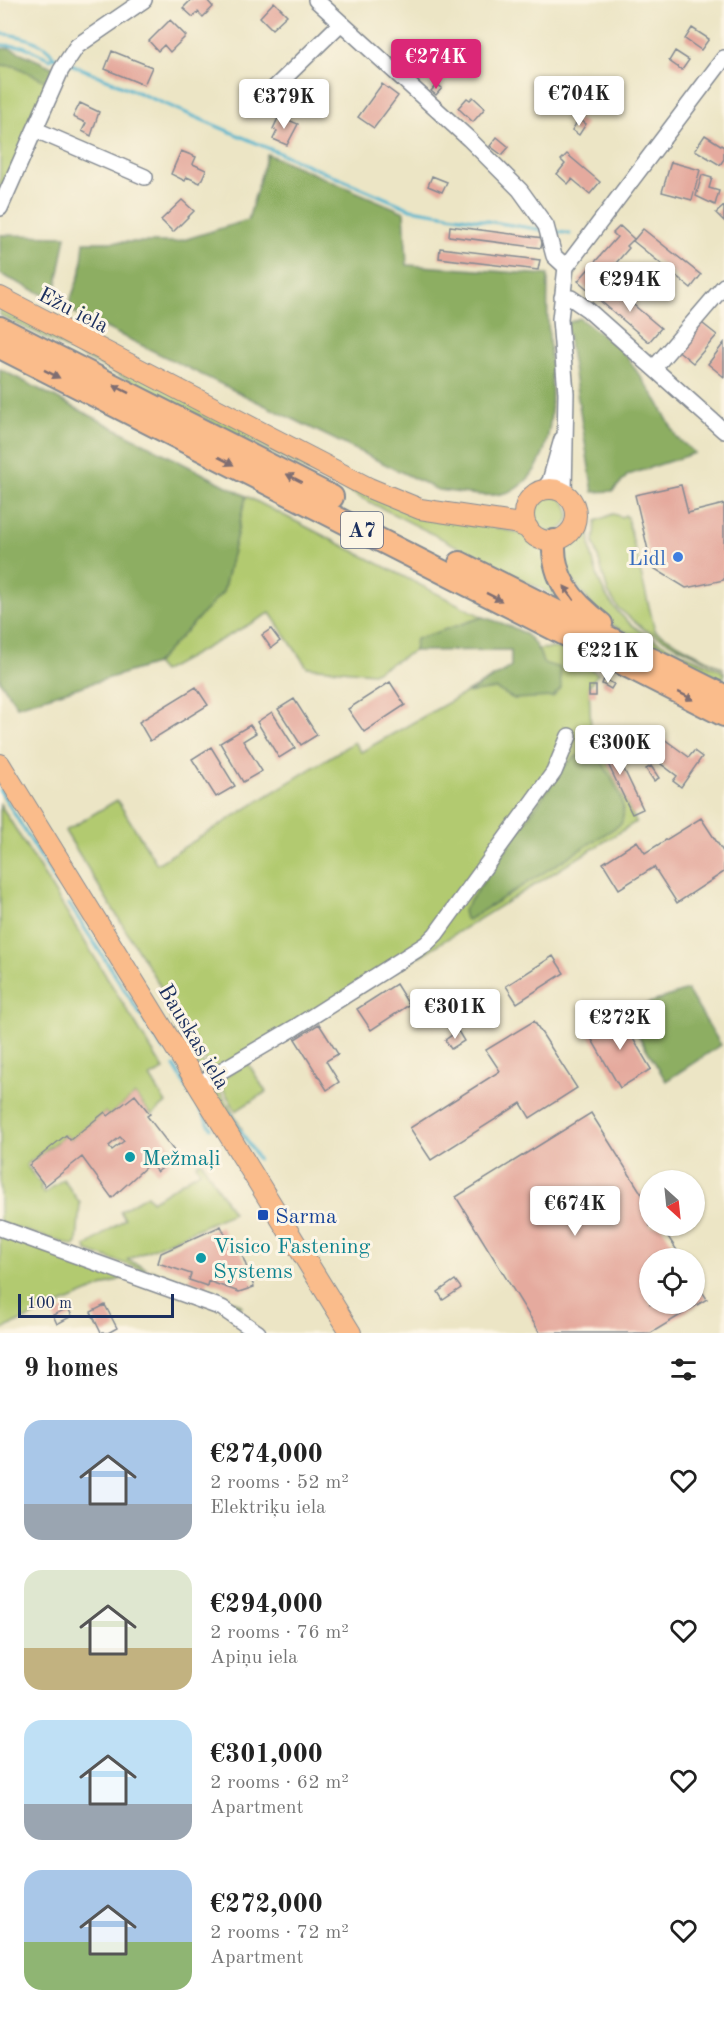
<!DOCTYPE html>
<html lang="en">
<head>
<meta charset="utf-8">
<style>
  body { margin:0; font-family:"Old Standard TT",serif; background:#f6f6f6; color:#222; height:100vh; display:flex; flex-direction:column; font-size:22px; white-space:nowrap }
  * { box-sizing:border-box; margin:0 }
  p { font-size:20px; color:#767676 }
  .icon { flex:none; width:33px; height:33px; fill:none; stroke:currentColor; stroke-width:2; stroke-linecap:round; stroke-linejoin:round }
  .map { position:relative; height:1333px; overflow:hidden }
  .panel { display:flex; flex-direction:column; background:#fff; flex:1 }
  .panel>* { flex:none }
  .needle { width:39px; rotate:153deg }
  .buttons { position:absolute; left:639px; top:1170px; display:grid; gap:12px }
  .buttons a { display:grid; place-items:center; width:66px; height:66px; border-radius:50%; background:#fff; box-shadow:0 2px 4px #0004; font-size:30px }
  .scale { position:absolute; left:18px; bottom:15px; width:156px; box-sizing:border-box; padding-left:6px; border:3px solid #1b2f5e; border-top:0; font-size:16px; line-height:21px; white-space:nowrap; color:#1b2f5e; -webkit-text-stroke:4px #fcf5e5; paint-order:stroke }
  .price { position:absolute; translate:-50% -51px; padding:0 14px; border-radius:6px; background:#fff; color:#222; font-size:20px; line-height:39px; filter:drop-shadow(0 2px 3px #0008) }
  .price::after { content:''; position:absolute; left:50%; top:36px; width:18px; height:14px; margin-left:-9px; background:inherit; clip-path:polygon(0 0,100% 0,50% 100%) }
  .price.current { background:#db2777; color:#fff }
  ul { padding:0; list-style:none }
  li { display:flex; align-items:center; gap:18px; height:150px; padding:0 24px }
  li span { display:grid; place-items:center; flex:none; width:168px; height:120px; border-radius:18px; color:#555 }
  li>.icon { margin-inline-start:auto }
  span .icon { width:72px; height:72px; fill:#fffc; stroke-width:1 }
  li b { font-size:26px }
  h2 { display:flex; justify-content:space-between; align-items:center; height:72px; padding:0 24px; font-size:26px }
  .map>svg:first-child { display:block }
  .green { fill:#b2ca6f; stroke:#667c66; stroke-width:1.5 }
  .forest { fill:#8dae62; stroke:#546e60; stroke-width:1.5 }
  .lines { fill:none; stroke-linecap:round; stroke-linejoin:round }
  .stream { stroke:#4fb3ce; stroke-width:3 }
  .building { fill:#e5aa9e; fill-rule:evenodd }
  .minor-casing { stroke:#848a92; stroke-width:18 }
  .major-casing { stroke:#848a92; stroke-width:22 }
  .highway-casing { stroke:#848a92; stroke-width:26 }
  .minor { stroke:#fff; stroke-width:15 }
  .major { stroke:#fabc8b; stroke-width:20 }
  .highway { stroke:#fabc8b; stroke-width:22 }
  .oneway { fill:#7f6e72 }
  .shop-dot { fill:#3f7fe0; stroke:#fcf5e5; stroke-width:2 }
  .culture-dot { fill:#0f9aa8; stroke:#fcf5e5; stroke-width:2 }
  .transit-dot { fill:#1a4fb4; stroke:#fcf5e5; stroke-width:2 }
  .labels { text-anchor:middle; stroke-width:6; stroke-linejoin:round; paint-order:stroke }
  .shield { fill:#fcf5e5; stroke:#5e6a86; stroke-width:1.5 }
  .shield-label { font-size:21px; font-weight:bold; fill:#1b2f5e }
  .street-label { font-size:22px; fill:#1b2f5e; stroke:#fcf5e5 }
  .shop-label { font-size:22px; fill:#366cbe; stroke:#fcf5e5; text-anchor:end }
  .culture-label { font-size:22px; fill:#0d838f; stroke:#fcf5e5; text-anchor:start }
  .transit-label { font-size:22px; fill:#164399; stroke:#fcf5e5; text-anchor:start }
</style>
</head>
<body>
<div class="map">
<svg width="724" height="1333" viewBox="0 0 724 1333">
  <rect width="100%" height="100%" fill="#fcf5e5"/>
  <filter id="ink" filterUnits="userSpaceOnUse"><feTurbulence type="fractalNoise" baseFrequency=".0167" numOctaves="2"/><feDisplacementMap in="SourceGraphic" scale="12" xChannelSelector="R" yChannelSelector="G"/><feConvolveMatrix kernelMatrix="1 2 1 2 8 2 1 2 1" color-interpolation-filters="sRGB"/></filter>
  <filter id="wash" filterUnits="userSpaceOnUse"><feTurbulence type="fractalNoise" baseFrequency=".008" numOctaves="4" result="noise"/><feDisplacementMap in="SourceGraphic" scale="24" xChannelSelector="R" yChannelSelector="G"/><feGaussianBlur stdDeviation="1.35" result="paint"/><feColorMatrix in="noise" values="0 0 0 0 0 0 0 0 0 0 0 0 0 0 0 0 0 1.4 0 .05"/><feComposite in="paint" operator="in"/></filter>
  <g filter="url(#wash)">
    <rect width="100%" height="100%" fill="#ece5c5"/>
    <path class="green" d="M0,65L15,66L52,78L0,200Z
      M0,305L407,511L521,533L544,549L565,601L0,315Z
      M533 514a18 18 0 1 1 36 0a18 18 0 1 1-36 0Z
      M246,496L483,617L416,639L414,651L373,673L307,667L270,613L162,672L155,664L223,592Z
      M613,514L622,517L625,515L627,517L655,631L724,669L645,630L618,608L608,592L594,543L596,521Z
      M591,517C588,537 590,552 596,571C613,633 671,646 724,672V680L621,630L603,619L561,566L565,547Z
      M561,648L598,674L589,686L591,730L636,822L266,1051L212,1071L65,831L117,800L157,864L354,742L361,752L511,667V650Z
      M0,804L164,1070L150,1077L166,1103L152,1115L135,1095L108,1116L105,1112L70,1140L66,1135L26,1165L42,1186L40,1188L44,1194L63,1179L80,1203L77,1243L74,1246L0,1223Z
      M173,1016L209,1073L200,1070L170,1018Z
      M248,1063L266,1092L236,1111L218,1081Z
      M215,1083L242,1129L238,1132L214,1095Z
      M201,1161L233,1213L127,1260L146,1268L143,1270L87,1251L86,1246L125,1219L120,1211L147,1195L152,1201L200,1171L196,1164Z
      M0,1236L125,1277L0,1330Z
      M152,1270L238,1303L242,1306L237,1308L151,1274Z"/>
    <path class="forest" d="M10,48L54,68L52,78L45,81L15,66L0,65V49Z
      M267,154L404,212L407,265L548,275C548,290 547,306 548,321C550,369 566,465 511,491C491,500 459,492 438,490L67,309L81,271L84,242H177L248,220Z
      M0,235L66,236L54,300L0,274Z
      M579,318L622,350L658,402L677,438L695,453L628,475L613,491L593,492L566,324Z
      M0,369L246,496L223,592L155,664L17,706L0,681Z
      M483,617C512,627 535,630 543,663L560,668L561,688L553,697L514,699L496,689L467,693L511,667V650L414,651L416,639Z
      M591,753L599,756C608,775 631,803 621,824L468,920L465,919L463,911L564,766L575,757Z
      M687,990L721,1045L666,1081L624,1012Z"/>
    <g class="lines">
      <path class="stream" d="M0,34C15,34 48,42 53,57
        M0,45L23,46L50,59L53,57L62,60
        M71,64L411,209L543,230
        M553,231L570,234
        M0,790L59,887
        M69,904L164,1051
        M174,1066L211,1128
        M230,1113L258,1159"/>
    </g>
    <g id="blocks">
      <path class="building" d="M191,0H207L213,7L203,17L198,12L193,17L183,8Z
        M274,2L287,15L272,29L260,17Z
        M170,20L186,36L170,52L164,45L158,51L149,41Z
        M692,28L709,39L701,50L685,39Z
        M449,50L462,62L453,71L441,59Z
        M112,51L152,67L144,85L105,69Z
        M675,51L689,60L682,70L669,61Z
        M382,84L398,96L374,128L358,117Z
        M437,84L442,88L436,95L431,91Z
        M550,90L558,95L551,107L543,102Z
        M473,97L485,108L473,122L458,108L467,98L470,100Z
        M80,103L99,112L91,136L82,131L86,123L73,117Z
        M279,116L298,124L287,145L273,139L277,131L273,129Z
        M579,119L586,124L579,135L572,130Z
        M705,135L724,147V159L720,165L695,150Z
        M497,137L509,147L502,155L490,146Z
        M181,151L196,157L193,164L206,170L200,183L187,177L185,181L171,174Z
        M567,154L600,182L590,194L572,179L568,184L557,174L565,164L561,160Z
        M671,162L700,170L692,200L662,192Z
        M702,175L712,178L709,188L719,191L715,205L696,196Z
        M432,176L447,182L442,192L428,186Z
        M182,200L194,211L173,232L161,220Z
        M724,206V221L716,213Z
        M450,226L543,238L541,248L449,236Z
        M620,226L634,239L627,246L629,248L591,292L578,281L617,237L613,233Z
        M643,229L701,275L691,288L633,241Z
        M440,248L540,260L538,270L439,258Z
        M610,285L661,328L649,342L598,299Z
        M698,320L717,335L693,363L675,348Z
        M724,343V377L708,364Z
        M681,485L688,513L724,504V580L686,588L652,567L635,495Z
        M271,629L280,641L271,648L262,635Z
        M604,679L614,684L611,689L602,684Z
        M390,682L405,705L364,732L348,709Z
        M589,686H596V696H589Z
        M196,687L208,705L150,741L139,722Z
        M294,699L317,735L301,745L278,709Z
        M272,712L295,748L279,758L257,722Z
        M250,725L256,733L243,741L262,771L243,782L220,743Z
        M653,731L689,757L694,751L702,757L681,787L673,781L677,776L641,749Z
        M609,738L643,809L632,814L598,743Z
        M211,747L235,786L216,797L192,759Z
        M651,766L659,778L654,781L646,769Z
        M701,818L724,853V872L677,903L654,867L619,889L603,863L637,841L645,853Z
        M553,956L564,973L517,1003L506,986Z
        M396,984L409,1005L371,1030L357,1009Z
        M619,1015L651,1069L620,1088L588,1033Z
        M534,1021L577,1088L530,1118L521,1103L431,1160L410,1128L500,1071L486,1050Z
        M319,1024L338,1054L326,1061L339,1082L327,1090L295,1039Z
        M458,1031L464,1041L451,1049L445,1040Z
        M135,1095L150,1114L147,1116L178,1156L157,1172L150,1163L112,1198L82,1157L45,1186L29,1165L66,1135L70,1140L105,1112L108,1116ZM120,1137L124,1141L112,1150L109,1146Z
        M591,1113L650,1207V1226H661L682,1258H650V1304H694V1279L707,1299L651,1333H540L456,1197Z
        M221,1226L231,1247L238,1244L254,1287L239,1292L208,1281L207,1286L189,1280L191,1274L158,1263L161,1253Z
        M455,1280L461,1288L443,1300L438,1292Z
        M105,1305L117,1328L108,1333H101L91,1312Z
        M68,1308L72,1316L57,1324L53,1315Z"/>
    </g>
  </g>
  <g filter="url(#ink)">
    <use href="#blocks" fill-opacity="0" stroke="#848a92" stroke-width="1.5"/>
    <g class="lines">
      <defs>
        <path id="minor" d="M316,0L469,139L520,190L546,226L554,256L566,267
          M265,97L340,24
          M36,130L145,177
          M0,208L61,70L77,46L144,0
          M562,297L571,298L587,309L724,431
          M654,368L724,286
          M544,489L550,481L562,439
          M564,493L566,393L560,319L566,267L724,58
          M197,1085L294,1028L426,944L436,934L554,772L569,736
          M0,1228L222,1308L258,1333"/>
        <path id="major" d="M0,297L369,488L420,509L514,523L528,528
          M524 515a26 26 0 1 1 52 0a26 26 0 1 1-52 0Z
          M0,764L351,1333"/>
        <path id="highway" d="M0,328L332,497
          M0,347L724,715
          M554,541C552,579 572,602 601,624
          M460,563L724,696"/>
      </defs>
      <use href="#minor" class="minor-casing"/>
      <use href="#major" class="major-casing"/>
      <use href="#highway" class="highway-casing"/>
      <use href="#minor" class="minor"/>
      <use href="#major" class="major"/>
      <use href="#highway" class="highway"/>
    </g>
    <defs><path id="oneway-solid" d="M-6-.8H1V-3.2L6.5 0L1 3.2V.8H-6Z" transform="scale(1.5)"/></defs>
    <g class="oneway">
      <use href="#oneway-solid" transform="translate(52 374) rotate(27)"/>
      <use href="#oneway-solid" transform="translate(121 389) rotate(-153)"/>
      <use href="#oneway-solid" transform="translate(226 461) rotate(27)"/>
      <use href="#oneway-solid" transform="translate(294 478) rotate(-153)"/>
      <use href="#oneway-solid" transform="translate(569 593) rotate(-125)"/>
      <use href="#oneway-solid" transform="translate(494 597) rotate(27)"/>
      <use href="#oneway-solid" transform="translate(686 696) rotate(27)"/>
    </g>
  </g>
  <circle class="shop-dot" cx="678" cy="557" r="6"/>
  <g class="culture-dot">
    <circle cx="130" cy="1157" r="6"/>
    <circle cx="201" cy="1258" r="6"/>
  </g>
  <rect class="transit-dot" x="257" y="1209" width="12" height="12" rx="3"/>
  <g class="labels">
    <rect class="shield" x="341" y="512" width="42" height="36" rx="4.5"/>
    <g class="shield-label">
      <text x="362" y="537">A7</text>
    </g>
    <g class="street-label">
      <text transform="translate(74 309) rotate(27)" y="8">Ežu iela</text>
      <text transform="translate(195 1036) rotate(59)" y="8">Bauskas iela</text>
    </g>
    <g class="shop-label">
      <text x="666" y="565">Lidl</text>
    </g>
    <g class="culture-label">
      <text x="142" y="1165">Mežmaļi</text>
      <text x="213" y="1253">Visico Fastening<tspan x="213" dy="25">Systems</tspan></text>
    </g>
    <g class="transit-label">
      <text x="275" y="1223">Sarma</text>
    </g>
  </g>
</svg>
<div class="buttons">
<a><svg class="needle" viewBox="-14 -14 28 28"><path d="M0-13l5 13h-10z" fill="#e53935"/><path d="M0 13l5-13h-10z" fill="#767676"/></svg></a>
<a><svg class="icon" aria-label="locate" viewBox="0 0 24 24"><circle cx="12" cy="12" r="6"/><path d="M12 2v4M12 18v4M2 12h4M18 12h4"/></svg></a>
</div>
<div class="scale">100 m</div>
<b class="price current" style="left:436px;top:90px">€274K</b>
<b class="price" style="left:579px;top:127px">€704K</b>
<b class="price" style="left:284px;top:130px">€379K</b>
<b class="price" style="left:630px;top:313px">€294K</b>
<b class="price" style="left:608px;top:684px">€221K</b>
<b class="price" style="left:620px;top:776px">€300K</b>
<b class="price" style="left:455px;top:1040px">€301K</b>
<b class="price" style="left:620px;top:1051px">€272K</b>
<b class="price" style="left:575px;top:1237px">€674K</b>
</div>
<section class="panel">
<h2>9 homes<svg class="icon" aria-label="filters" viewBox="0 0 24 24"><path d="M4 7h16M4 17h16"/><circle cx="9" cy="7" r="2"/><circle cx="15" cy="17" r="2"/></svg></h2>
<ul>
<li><span style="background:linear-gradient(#a9c7e8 70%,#9aa5b1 0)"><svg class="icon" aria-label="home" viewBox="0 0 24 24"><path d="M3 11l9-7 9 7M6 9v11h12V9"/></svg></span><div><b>€274,000</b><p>2 rooms · 52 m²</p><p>Elektriķu iela</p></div><svg class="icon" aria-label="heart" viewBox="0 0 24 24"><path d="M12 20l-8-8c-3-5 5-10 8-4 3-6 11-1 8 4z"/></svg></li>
<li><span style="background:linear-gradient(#dfe7d0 65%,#c2b280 0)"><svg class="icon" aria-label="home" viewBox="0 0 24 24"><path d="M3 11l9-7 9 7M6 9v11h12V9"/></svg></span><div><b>€294,000</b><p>2 rooms · 76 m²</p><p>Apiņu iela</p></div><svg class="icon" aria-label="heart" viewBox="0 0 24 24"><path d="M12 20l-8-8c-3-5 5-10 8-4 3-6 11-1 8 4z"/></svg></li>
<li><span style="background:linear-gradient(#bfe0f5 70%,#9aa5b1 0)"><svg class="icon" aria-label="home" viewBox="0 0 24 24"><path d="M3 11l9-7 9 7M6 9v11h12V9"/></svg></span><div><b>€301,000</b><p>2 rooms · 62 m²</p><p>Apartment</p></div><svg class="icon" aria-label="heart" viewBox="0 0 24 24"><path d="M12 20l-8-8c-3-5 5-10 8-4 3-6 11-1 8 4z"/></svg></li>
<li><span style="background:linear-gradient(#a9c7e8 60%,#8fb573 0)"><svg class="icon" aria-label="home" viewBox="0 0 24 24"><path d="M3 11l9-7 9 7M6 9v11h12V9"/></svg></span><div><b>€272,000</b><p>2 rooms · 72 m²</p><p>Apartment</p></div><svg class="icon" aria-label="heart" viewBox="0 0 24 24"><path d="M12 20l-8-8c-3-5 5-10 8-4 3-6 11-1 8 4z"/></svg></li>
</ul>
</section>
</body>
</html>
